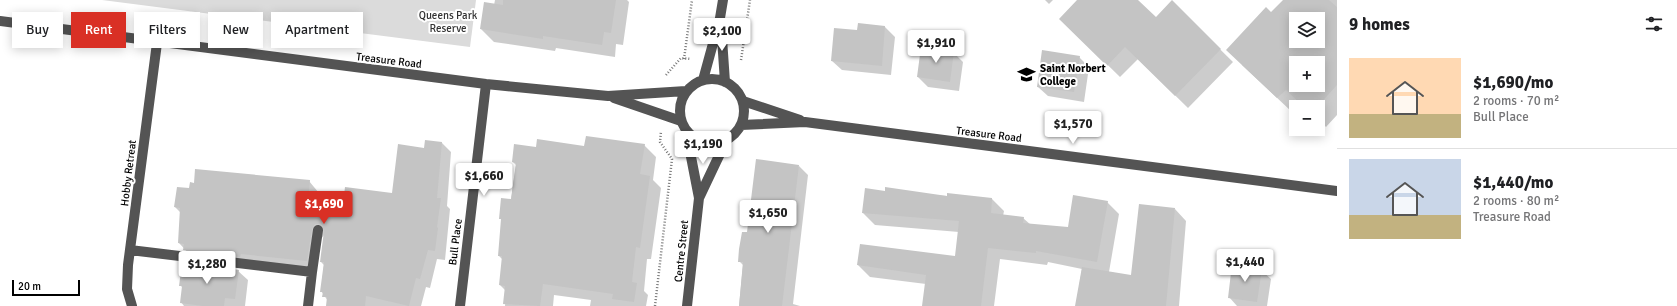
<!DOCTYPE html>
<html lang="en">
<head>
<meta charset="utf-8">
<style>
  body { margin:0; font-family:Signika,sans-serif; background:#f2f2f2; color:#202124; height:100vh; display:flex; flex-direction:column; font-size:15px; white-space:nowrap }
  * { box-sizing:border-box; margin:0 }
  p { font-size:13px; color:#757577 }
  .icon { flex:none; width:22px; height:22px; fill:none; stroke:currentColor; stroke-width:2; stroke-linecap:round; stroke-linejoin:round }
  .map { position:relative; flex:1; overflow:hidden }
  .details { display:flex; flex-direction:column; background:#fff; width:340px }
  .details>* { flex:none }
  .guide { position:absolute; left:12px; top:12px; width:380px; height:36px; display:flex; gap:8px }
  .fabs { position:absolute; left:1289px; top:12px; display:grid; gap:8px }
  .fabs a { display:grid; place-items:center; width:36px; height:36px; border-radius:0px; background:#fff; box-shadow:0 2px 10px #0003; font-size:20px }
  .scale { position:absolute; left:12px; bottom:10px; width:68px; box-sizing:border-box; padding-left:4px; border:2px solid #000; border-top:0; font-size:11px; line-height:14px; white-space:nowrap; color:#000; -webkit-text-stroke:3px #fff; paint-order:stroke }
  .price { position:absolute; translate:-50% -34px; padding:0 9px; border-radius:4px; background:#fff; color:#222; font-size:13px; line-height:26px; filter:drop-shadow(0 1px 2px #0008) }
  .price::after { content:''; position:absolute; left:50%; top:24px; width:12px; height:9px; margin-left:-6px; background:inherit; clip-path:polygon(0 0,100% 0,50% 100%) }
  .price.current { background:#d93025; color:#fff }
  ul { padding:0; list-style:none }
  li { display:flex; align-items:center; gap:12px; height:100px; padding:0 12px }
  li+li { border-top:1px solid #e0e0e0 }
  li span { display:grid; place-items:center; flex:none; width:112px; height:80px; border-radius:0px; color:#555 }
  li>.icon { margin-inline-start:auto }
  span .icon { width:48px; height:48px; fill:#fffc; stroke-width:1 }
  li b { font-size:17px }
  h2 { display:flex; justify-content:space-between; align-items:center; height:48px; padding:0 12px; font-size:17px }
  .chip { padding:0 14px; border-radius:0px; background:#fff; box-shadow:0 2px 10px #0003; font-size:14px; line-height:36px }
  .chip.current { background:#d93025; color:#fff }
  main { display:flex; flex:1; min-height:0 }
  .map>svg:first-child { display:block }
  .green { fill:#dbdbdb }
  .shadow { fill:#0003; fill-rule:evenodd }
  .building { fill:#c4c4c4; fill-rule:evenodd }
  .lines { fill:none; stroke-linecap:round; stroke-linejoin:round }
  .path { stroke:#767676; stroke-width:2.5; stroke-dasharray:1 2; stroke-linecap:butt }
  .minor { stroke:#545454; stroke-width:10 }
  .labels { text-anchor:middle; stroke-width:4; stroke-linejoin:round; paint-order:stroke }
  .park-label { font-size:11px; fill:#323232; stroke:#fff }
  .street-label { font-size:11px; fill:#000; stroke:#fff }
  .poi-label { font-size:11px; font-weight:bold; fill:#000; stroke:#fff; text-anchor:start }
</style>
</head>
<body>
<main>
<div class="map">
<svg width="1337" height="306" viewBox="0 0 1337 306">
  <rect width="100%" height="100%" fill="#fff"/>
  <path class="green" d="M102,0H476L470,47Z"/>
  <path class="shadow" d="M495,0H627L629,2L623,45L616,44L615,57L556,48L555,51L494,42L481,29L494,5Z
    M1045,0H1053L1049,4Z
    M1078,0H1137L1156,18L1172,2L1233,62L1188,108L1138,59L1120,77L1073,31Z
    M1284,0H1337V115L1326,127L1318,119V107H1305L1301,103L1292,112L1242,65L1271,14ZM1296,19H1318V41H1296ZM1296,63H1318V85H1296Z
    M859,24L885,27L895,37L891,75L842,70L832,61L858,31Z
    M953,52L963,62L959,91L928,87L918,77Z
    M1079,57L1089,67L1084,102L1048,96L1038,87Z
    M442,143L451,152L447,206L450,209L445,260L437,259L430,288L426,287L421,306H327L328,301L321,291L324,265L321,262L325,234L321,239L316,270L194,259L179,243L181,213L175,207L190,190L309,181L319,193L345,196L393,194L425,149Z
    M644,145L656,157L653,180L661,188L651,259H647L644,291L648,295L646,306H590L591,300L554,295L553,306H505L506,291L500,285L503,260L499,256L502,221L500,218L511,200L516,165L513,162L537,148Z
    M799,166L808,175L793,304L800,306H739L743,265L739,261L748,233Z
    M886,192L992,199L1004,211L1003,216L1023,218L1031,225L1068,228L1107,202L1119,214L1109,272L1132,276L1175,209L1186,221L1179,306H1076L1082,269L1048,262L1047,265L1000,259L994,306H923L926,284L870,277L858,265L956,257L959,232L875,225L863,213Z
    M1261,270L1271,279L1267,306H1237L1229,297Z
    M238,271L248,280L245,306H184L181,302L183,288L180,285Z"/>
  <path class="building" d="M503,0H616L611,33L604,32L602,45L543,36V39L480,29L484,2L503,5Z
    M1077,0H1138L1156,17L1172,0L1221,49L1175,96L1125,47L1107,66L1059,19Z
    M1283,0H1329L1337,7V85L1317,107H1304L1286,90L1277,98L1226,50L1266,7L1271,12ZM1296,19H1318V41H1296ZM1296,63H1318V85H1296Z
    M858,23L885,26L882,66L831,61L834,28L857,30Z
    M921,47L954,51L950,82L917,77Z
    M1042,50L1080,56L1074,92L1037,87Z
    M586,136L645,144L640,174L650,176L640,248L636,247L632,282L637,283L634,302L612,299L613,294L543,284L540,306L503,304L505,286L499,285L502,256H498L501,219H499L501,198L511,199L516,163L512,162L514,144L536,147L537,139L584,146Z
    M425,140L442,142L437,198H441L437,227L438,228L435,251L428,250L420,279L416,278L409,306L366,296L365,306H326L327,297H322L323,292H320L324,262H320L324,231L322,225L319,224H315L312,229L307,261L241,254L240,257L183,250L184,244L178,243L180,208L174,207L177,187L189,188L190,182L194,183L195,169L310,180L309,191L344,195L345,187L392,193L398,144L424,148Z
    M756,159L799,165L782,306H739L743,262H738L739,249L742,232H747Z
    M885,187L947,196V193L992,198L991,213L1024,217L1023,223L1068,227L1073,195L1108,201L1097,262L1036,251V253L988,248L981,306H922L926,275L857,265L860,244L955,256L959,221L862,213L865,188L885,191Z
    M1139,204L1175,208L1166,306H1075L1082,267L1131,275Z
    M182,263L239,270L235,299L225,298L224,306H203L180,303L182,286H179Z
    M1232,264L1262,269L1257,302L1228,298Z"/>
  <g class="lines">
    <path class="path" d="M684,59L692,0
      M741,60L750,0
      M666,75L681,58L691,59
      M655,306L672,159L660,142L661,131"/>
    <path class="minor" d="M0,21L486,84L608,96L686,91
      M721,24L725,82
      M680 111a32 32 0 1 1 64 0a32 32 0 1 1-64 0Z
      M703,80L720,18L723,0
      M614,98L681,121
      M743,101L800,120
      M741,125L805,122L1337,191
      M686,131L699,198L687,306
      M699,198L726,141
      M130,250L312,272L318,230
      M132,306L127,289L128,265L157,43
      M308,306L312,272
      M460,306L486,84"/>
  </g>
  <defs>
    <symbol id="university-bare" viewBox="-9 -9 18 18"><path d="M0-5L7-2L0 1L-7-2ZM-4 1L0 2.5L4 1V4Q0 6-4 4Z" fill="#000" stroke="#fff" stroke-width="2.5" paint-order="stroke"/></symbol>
  </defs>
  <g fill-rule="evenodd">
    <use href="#university-bare" x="1014" y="62" width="25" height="25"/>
  </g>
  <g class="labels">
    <g class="park-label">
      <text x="448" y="19">Queens Park<tspan x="448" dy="13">Reserve</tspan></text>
    </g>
    <g class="street-label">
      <text transform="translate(389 60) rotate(7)" y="4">Treasure Road</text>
      <text transform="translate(989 134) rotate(7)" y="4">Treasure Road</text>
      <text transform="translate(128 173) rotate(-83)" y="4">Hobby Retreat</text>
      <text transform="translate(455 242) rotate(-83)" y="4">Bull Place</text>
      <text transform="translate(681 251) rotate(-84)" y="4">Centre Street</text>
    </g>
    <g class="poi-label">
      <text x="1040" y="72">Saint Norbert<tspan x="1040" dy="13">College</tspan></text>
    </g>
  </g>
</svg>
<div class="fabs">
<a><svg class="icon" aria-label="layers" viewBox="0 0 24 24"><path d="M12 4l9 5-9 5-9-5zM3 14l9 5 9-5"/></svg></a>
<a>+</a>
<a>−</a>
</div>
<div class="scale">20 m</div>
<b class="price" style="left:722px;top:52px">$2,100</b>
<b class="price" style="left:936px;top:64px">$1,910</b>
<b class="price" style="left:1073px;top:145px">$1,570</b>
<b class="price" style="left:703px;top:165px">$1,190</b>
<b class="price" style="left:484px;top:197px">$1,660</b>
<b class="price current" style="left:324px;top:225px">$1,690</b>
<b class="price" style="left:768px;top:234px">$1,650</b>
<b class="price" style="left:1245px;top:283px">$1,440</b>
<b class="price" style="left:207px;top:285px">$1,280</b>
<div class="guide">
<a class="chip">Buy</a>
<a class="chip current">Rent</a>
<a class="chip">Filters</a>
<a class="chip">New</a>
<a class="chip">Apartment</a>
</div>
</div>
<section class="details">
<h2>9 homes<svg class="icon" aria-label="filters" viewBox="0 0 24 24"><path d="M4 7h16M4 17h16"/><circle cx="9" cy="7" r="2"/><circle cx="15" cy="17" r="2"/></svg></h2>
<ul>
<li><span style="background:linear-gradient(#ffd9b3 70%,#c2b280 0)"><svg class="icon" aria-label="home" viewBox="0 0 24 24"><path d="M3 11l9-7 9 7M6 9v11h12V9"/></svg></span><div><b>$1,690/mo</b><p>2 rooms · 70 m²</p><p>Bull Place</p></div></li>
<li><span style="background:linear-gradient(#c9d6e8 70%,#c2b280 0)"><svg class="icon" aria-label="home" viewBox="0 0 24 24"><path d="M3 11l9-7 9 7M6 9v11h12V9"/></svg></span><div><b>$1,440/mo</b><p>2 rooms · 80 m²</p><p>Treasure Road</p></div></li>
</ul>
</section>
</main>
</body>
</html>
